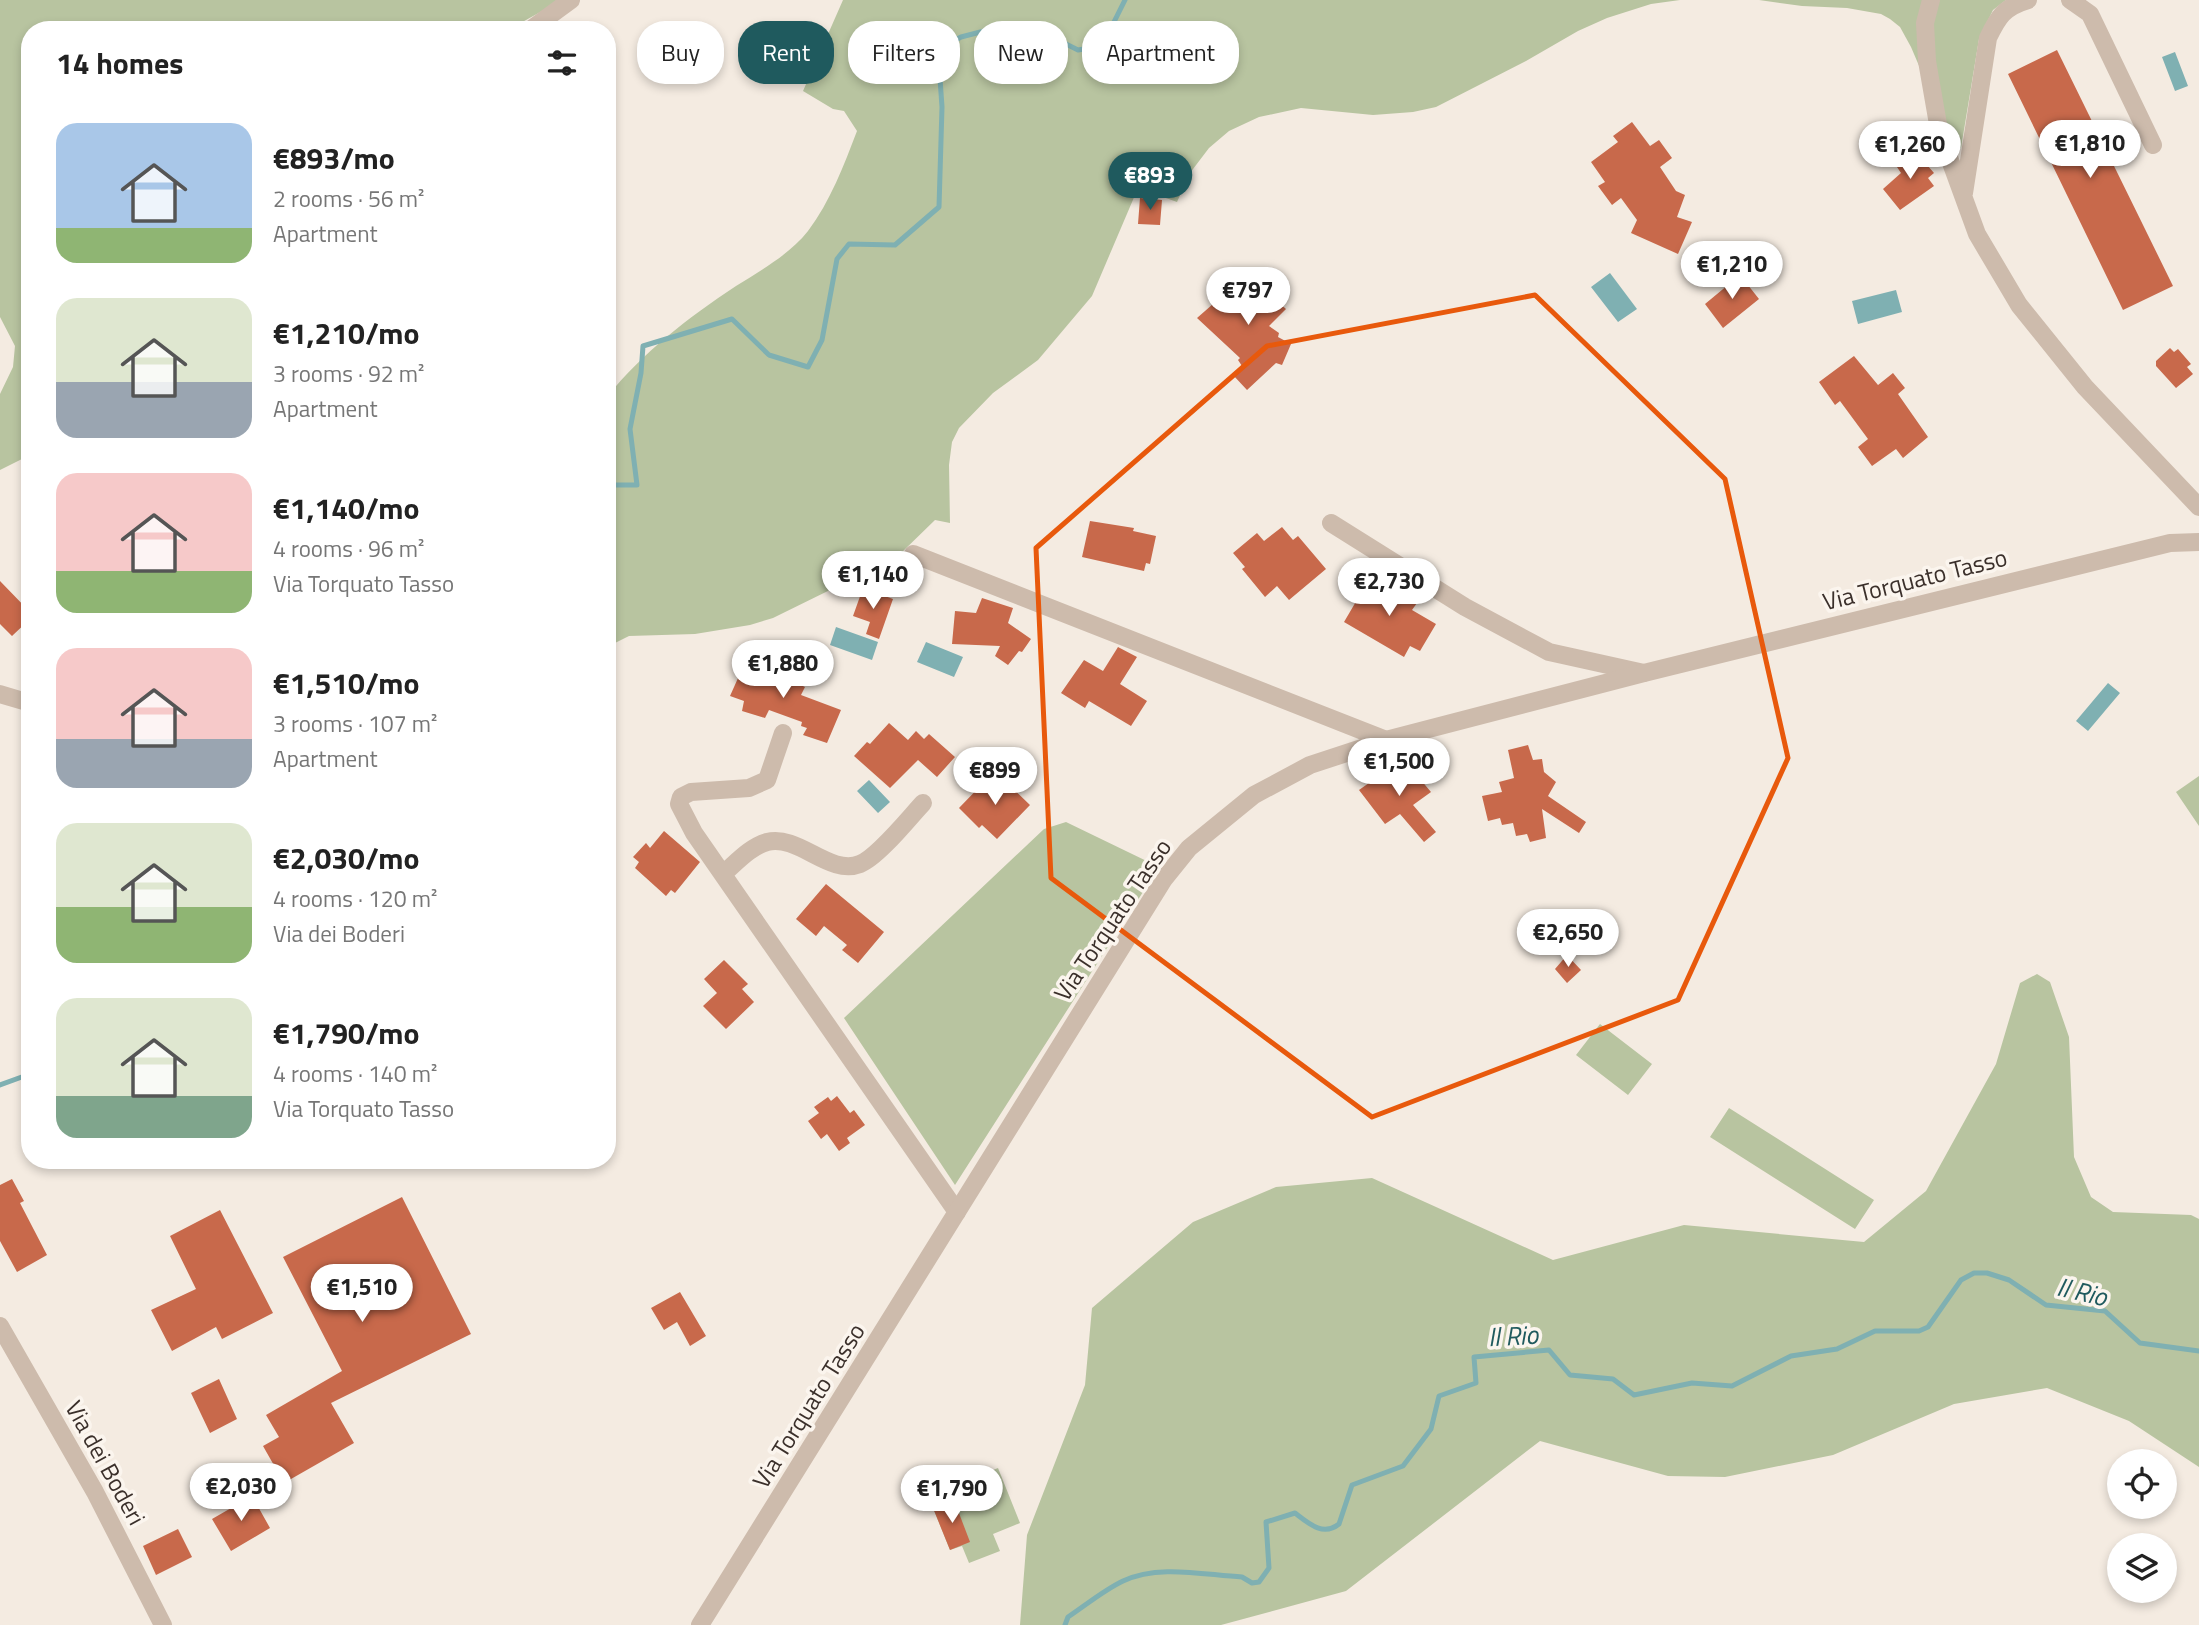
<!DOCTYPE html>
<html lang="en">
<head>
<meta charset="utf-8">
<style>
  body { margin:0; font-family:"Titillium Web",sans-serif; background:#f2f2f2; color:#222; height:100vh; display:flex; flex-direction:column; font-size:26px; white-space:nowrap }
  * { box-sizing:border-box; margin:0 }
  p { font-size:23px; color:#767676 }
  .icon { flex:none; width:38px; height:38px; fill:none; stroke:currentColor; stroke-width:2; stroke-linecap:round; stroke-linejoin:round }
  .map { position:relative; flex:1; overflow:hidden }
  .side { position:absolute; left:21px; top:21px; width:595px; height:1148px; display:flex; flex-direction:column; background:#fff; border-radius:28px; box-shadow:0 4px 10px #0003 }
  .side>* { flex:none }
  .guide { position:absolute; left:637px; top:21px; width:665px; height:63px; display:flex; gap:14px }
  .fabs { position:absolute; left:2107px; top:1449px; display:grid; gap:14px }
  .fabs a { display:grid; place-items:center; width:70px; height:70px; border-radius:50%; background:#fff; box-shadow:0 4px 10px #0003; font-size:35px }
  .price { position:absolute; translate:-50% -60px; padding:0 16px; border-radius:24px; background:#fff; color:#222; font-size:23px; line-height:46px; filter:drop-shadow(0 2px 4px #0008) }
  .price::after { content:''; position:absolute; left:50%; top:42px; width:21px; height:16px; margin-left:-10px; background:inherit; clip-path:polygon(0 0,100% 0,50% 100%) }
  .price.selected { background:#1f5a5e; color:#fff }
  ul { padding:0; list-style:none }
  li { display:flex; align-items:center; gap:21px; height:175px; padding:0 35px }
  li span { display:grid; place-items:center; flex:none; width:196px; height:140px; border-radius:21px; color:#555 }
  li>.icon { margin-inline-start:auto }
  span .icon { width:84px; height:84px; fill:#fffc; stroke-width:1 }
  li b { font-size:30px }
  h2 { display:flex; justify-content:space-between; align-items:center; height:84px; padding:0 35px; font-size:30px }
  .pill { padding:0 24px; border-radius:28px; background:#fff; box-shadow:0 4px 10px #0003; font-size:24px; line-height:63px }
  .pill.selected { background:#1f5a5e; color:#fff }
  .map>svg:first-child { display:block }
  .green { fill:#b8c4a0 }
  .water { fill:#7fb0b2 }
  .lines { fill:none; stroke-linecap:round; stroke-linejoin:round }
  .stream { stroke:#7fb0b2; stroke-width:5 }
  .building { fill:#c8694b }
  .minor { stroke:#cdbbac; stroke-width:18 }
  .tertiary { stroke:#cdbbac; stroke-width:18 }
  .marked { fill:none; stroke:#e8590c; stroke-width:5; stroke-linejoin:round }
  .labels { text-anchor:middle; stroke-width:7; stroke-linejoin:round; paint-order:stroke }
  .street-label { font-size:24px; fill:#3b302b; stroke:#fbf5ee }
  .water-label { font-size:26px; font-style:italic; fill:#1f5a5e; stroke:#fbf5ee }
</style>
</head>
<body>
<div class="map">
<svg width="2199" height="1625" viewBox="0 0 2199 1625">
  <rect width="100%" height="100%" fill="#f4ebe1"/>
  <path class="green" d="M0,0H562L508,30H30V455L0,470V394L13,367L15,346L0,317Z
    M843,0H1680L1651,4L1607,18L1578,31L1526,61L1436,107L1413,112L1373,115L1301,108L1259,117L1229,131L1209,148L1190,173L1177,202L1138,188L1092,296L1038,360L993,393L959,428L952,442L949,465L950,523L935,520L897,557L773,618L750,625L695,634L629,636L607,647V397C643,352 688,318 736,286C761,270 789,255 808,231C830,202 844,165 857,131L844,111L833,109L803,91Z
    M1759,0H2006L1993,10L1979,39L1961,148L1955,150L1911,47L1900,27L1890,19L1881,14L1847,8L1802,6Z
    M2199,776V826L2176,792Z
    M1066,822L1159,867L955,1185L844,1018L1044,829Z
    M2037,974L2050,982L2069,1037L2074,1157L2091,1197L2113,1212L2191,1215L2199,1219V1467L2129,1421L2047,1388L1954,1404L1833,1455L1725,1477L1668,1476L1540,1441L1346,1591L1221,1625H1020L1027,1535L1085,1385L1092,1308L1193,1222L1276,1187L1372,1178L1553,1260L1684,1225L1864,1242L1926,1191L1996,1064L2020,983Z
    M1600,1024L1652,1064L1628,1095L1576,1055Z
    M1729,1108L1874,1200L1855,1229L1710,1137Z
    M998,1468L1020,1523L993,1534L1000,1551L969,1563L962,1546L950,1550L933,1508L954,1500L949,1488Z"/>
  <path class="water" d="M2175,52L2188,86L2175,91L2162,57Z
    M1610,273L1637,309L1618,322L1591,287Z
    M1896,290L1902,312L1858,324L1852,301Z
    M836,627L878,642L872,660L830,645Z
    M926,642L963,657L954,677L917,662Z
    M2108,683L2120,693L2088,731L2076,721Z
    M869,780L890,802L878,813L857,791Z"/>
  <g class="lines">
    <path class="stream" d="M607,485H637L630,429L641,373L643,346L732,319L769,355L808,367L822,340L837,259L849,244L895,245L939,207L942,107L938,50L961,37L992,29L1056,39L1078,50L1102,46L1125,0
      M0,1085L30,1074
      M1065,1625L1068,1617C1086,1605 1104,1590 1123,1581C1159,1564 1204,1575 1242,1577L1252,1583L1259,1582L1269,1568L1266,1522L1295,1513C1308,1523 1323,1537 1339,1524L1352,1485L1403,1466L1431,1429L1439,1396L1476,1383L1474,1357L1549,1350L1570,1375L1613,1379L1634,1395L1692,1383L1732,1386L1791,1356L1837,1349L1875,1331H1919L1928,1327L1961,1280L1974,1273H1987L2009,1280L2046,1305L2105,1311L2140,1343L2199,1351"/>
  </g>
  <path class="building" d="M2057,50L2173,286L2123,310L2008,74Z
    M1632,122L1650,146L1659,140L1672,158L1660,167L1676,191L1685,195L1677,217L1692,222L1678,254L1631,233L1637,220L1621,198L1612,205L1598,186L1605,182L1591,162L1618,142L1613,136Z
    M1914,150L1934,173L1928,178L1934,186L1900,210L1883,189L1901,173L1895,164Z
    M1140,198L1162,200L1160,225L1138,224Z
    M1246,268L1270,295L1286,309L1269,326L1279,333L1278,337L1291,344L1282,365L1276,363L1247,390L1233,375L1242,366L1238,360L1240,358L1197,318L1229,290L1226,287Z
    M1740,275L1759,299L1723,328L1705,304Z
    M2170,348L2174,352L2178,349L2191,364L2187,367L2193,374L2176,388L2156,366V361Z
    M1854,356L1878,385L1893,373L1905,388L1898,394L1928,437L1903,458L1896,449L1872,466L1858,447L1868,439L1840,401L1835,405L1819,382Z
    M1090,521L1134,528L1133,531L1156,536L1150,564L1146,563L1144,571L1082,557Z
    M1282,527L1293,540L1298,536L1326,569L1289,600L1277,586L1265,597L1242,569L1245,567L1233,553L1257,533L1264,541Z
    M1371,576L1417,603L1412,610L1436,624L1420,651L1410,646L1404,657L1344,622Z
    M0,581L30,612V619L12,636L0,624Z
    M863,588L893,599L879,639L866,634L870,622L853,616Z
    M982,598L1013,608L1008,623L1031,639L1022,652L1019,651L1008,665L995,656L1000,646L952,644L955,611L976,613Z
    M1118,647L1137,657L1120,684L1147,701L1131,726L1089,701L1085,708L1061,693L1084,660L1103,671Z
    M747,658L787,673L784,677L805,687L801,695L841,710L827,743L803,735L807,728L801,726L802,722L769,710L765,718L742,711L744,701L730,696Z
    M889,723L908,740L916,731L924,739L929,734L955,757L937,777L918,760L890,788L854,756L867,742L870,744Z
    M1528,745L1533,760L1542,759L1544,772L1556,782L1548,796L1586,822L1579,833L1542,809L1546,838L1530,842L1527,834L1516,836L1513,823L1502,825L1500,818L1488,821L1482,796L1502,792L1499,782L1514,778L1508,750Z
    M1403,759L1431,792L1413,805L1436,832L1424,842L1400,814L1385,824L1359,790Z
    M988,778L996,786L1003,779L1030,805L997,839L982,825L979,828L959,808Z
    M664,831L700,862L675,893L671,890L666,896L635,868L639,862L633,857L646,843L650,848Z
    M826,884L884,932L858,963L842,950L847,945L824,926L816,936L796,919Z
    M1567,955L1581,970L1567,983L1555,969Z
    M724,960L748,984L742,989L754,1002L726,1029L703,1006L717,993L704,979Z
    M837,1096L850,1113L854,1110L865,1125L847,1138L850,1143L839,1151L827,1134L821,1139L808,1121L819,1113L814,1107L828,1097L831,1101Z
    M12,1179L24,1201L20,1203L47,1255L17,1272L0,1241V1185Z
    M402,1197L471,1334L331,1403L354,1443L284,1483L263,1446L279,1437L266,1415L342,1371L283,1257Z
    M220,1210L273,1313L222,1339L216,1327L172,1351L151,1310L196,1289L170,1236Z
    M680,1292L706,1336L690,1346L677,1322L664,1330L651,1308Z
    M219,1379L237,1419L210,1433L191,1393Z
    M252,1496L270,1528L231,1551L212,1519Z
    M954,1500L970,1542L950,1550L933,1508Z
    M178,1529L192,1557L156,1575L143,1546Z"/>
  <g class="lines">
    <path class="minor" d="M1931,0L1925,23L1927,61L1939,130L1977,234L2019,305L2085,387L2199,507
      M2070,0L2090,14L2153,145
      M530,30L571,0
      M1964,193L1988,38C1998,17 2004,7 2028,0
      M1331,523L1465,607L1549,652L1644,673
      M913,554L1386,740
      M0,694L30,703
      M783,733L767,780L749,788L691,792L681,797L679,804L694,833L957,1212
      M723,874C737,862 750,847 767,842C799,834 829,876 860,864C878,857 909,818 923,803
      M0,1326L95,1492L163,1625"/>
    <path class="tertiary" d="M700,1625L1164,879L1189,848L1254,795L1310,765L1386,740L1644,673L2170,543L2199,542"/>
  </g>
  <path class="marked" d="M1535,295L1725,479L1788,758L1678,1000L1372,1117L1051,878L1036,548L1267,346Z"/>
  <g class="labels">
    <g class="street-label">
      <text transform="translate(1915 580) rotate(-14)" y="8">Via Torquato Tasso</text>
      <text transform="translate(1113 920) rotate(-56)" y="8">Via Torquato Tasso</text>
      <text transform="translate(809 1406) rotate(-58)" y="8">Via Torquato Tasso</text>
      <text transform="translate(105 1463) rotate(61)" y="8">Via dei Boderi</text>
    </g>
    <g class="water-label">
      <text transform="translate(2082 1292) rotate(13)" y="9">Il Rio</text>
      <text transform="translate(1513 1336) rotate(-3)" y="9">Il Rio</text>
    </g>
  </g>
</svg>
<div class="fabs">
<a><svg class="icon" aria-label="locate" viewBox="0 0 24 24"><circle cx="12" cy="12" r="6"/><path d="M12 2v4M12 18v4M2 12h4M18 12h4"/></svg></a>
<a><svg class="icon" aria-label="layers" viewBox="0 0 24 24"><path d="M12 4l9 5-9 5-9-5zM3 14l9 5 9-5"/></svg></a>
</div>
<b class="price" style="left:2090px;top:180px">€1,810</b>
<b class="price" style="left:1910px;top:181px">€1,260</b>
<b class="price selected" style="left:1150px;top:212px">€893</b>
<b class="price" style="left:1732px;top:301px">€1,210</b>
<b class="price" style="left:1248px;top:327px">€797</b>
<b class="price" style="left:873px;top:611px">€1,140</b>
<b class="price" style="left:1389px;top:618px">€2,730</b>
<b class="price" style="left:783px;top:700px">€1,880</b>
<b class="price" style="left:1399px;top:798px">€1,500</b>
<b class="price" style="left:995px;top:807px">€899</b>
<b class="price" style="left:1568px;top:969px">€2,650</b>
<b class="price" style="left:362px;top:1324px">€1,510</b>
<b class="price" style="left:241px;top:1523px">€2,030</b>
<b class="price" style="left:952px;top:1525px">€1,790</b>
<div class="guide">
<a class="pill">Buy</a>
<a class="pill selected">Rent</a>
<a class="pill">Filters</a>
<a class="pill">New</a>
<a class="pill">Apartment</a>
</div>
<section class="side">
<h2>14 homes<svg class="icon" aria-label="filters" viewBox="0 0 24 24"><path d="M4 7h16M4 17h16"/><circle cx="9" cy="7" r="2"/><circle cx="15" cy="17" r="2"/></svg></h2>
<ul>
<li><span style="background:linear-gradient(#a9c7e8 75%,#8fb573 0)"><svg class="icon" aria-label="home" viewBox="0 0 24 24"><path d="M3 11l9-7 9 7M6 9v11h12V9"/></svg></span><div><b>€893/mo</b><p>2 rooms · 56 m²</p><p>Apartment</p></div></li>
<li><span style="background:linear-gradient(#dfe7d0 60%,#9aa5b1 0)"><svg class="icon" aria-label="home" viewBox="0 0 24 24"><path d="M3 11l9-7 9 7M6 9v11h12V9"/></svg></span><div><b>€1,210/mo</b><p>3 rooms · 92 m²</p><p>Apartment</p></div></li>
<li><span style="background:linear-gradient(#f6c9c9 70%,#8fb573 0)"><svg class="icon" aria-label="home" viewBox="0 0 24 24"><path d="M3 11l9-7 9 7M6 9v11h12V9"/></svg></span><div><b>€1,140/mo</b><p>4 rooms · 96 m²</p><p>Via Torquato Tasso</p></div></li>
<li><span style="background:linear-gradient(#f6c9c9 65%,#9aa5b1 0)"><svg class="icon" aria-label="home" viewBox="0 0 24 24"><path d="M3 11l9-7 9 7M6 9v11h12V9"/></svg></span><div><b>€1,510/mo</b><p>3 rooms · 107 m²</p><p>Apartment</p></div></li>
<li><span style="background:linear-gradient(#dfe7d0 60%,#8fb573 0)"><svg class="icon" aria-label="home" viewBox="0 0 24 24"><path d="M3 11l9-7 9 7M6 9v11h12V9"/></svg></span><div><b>€2,030/mo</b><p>4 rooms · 120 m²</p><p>Via dei Boderi</p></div></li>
<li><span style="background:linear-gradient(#dfe7d0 70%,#7fa58c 0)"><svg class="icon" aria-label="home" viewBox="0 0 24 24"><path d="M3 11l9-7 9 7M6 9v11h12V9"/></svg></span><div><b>€1,790/mo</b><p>4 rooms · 140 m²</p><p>Via Torquato Tasso</p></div></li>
</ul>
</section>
</div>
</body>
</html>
